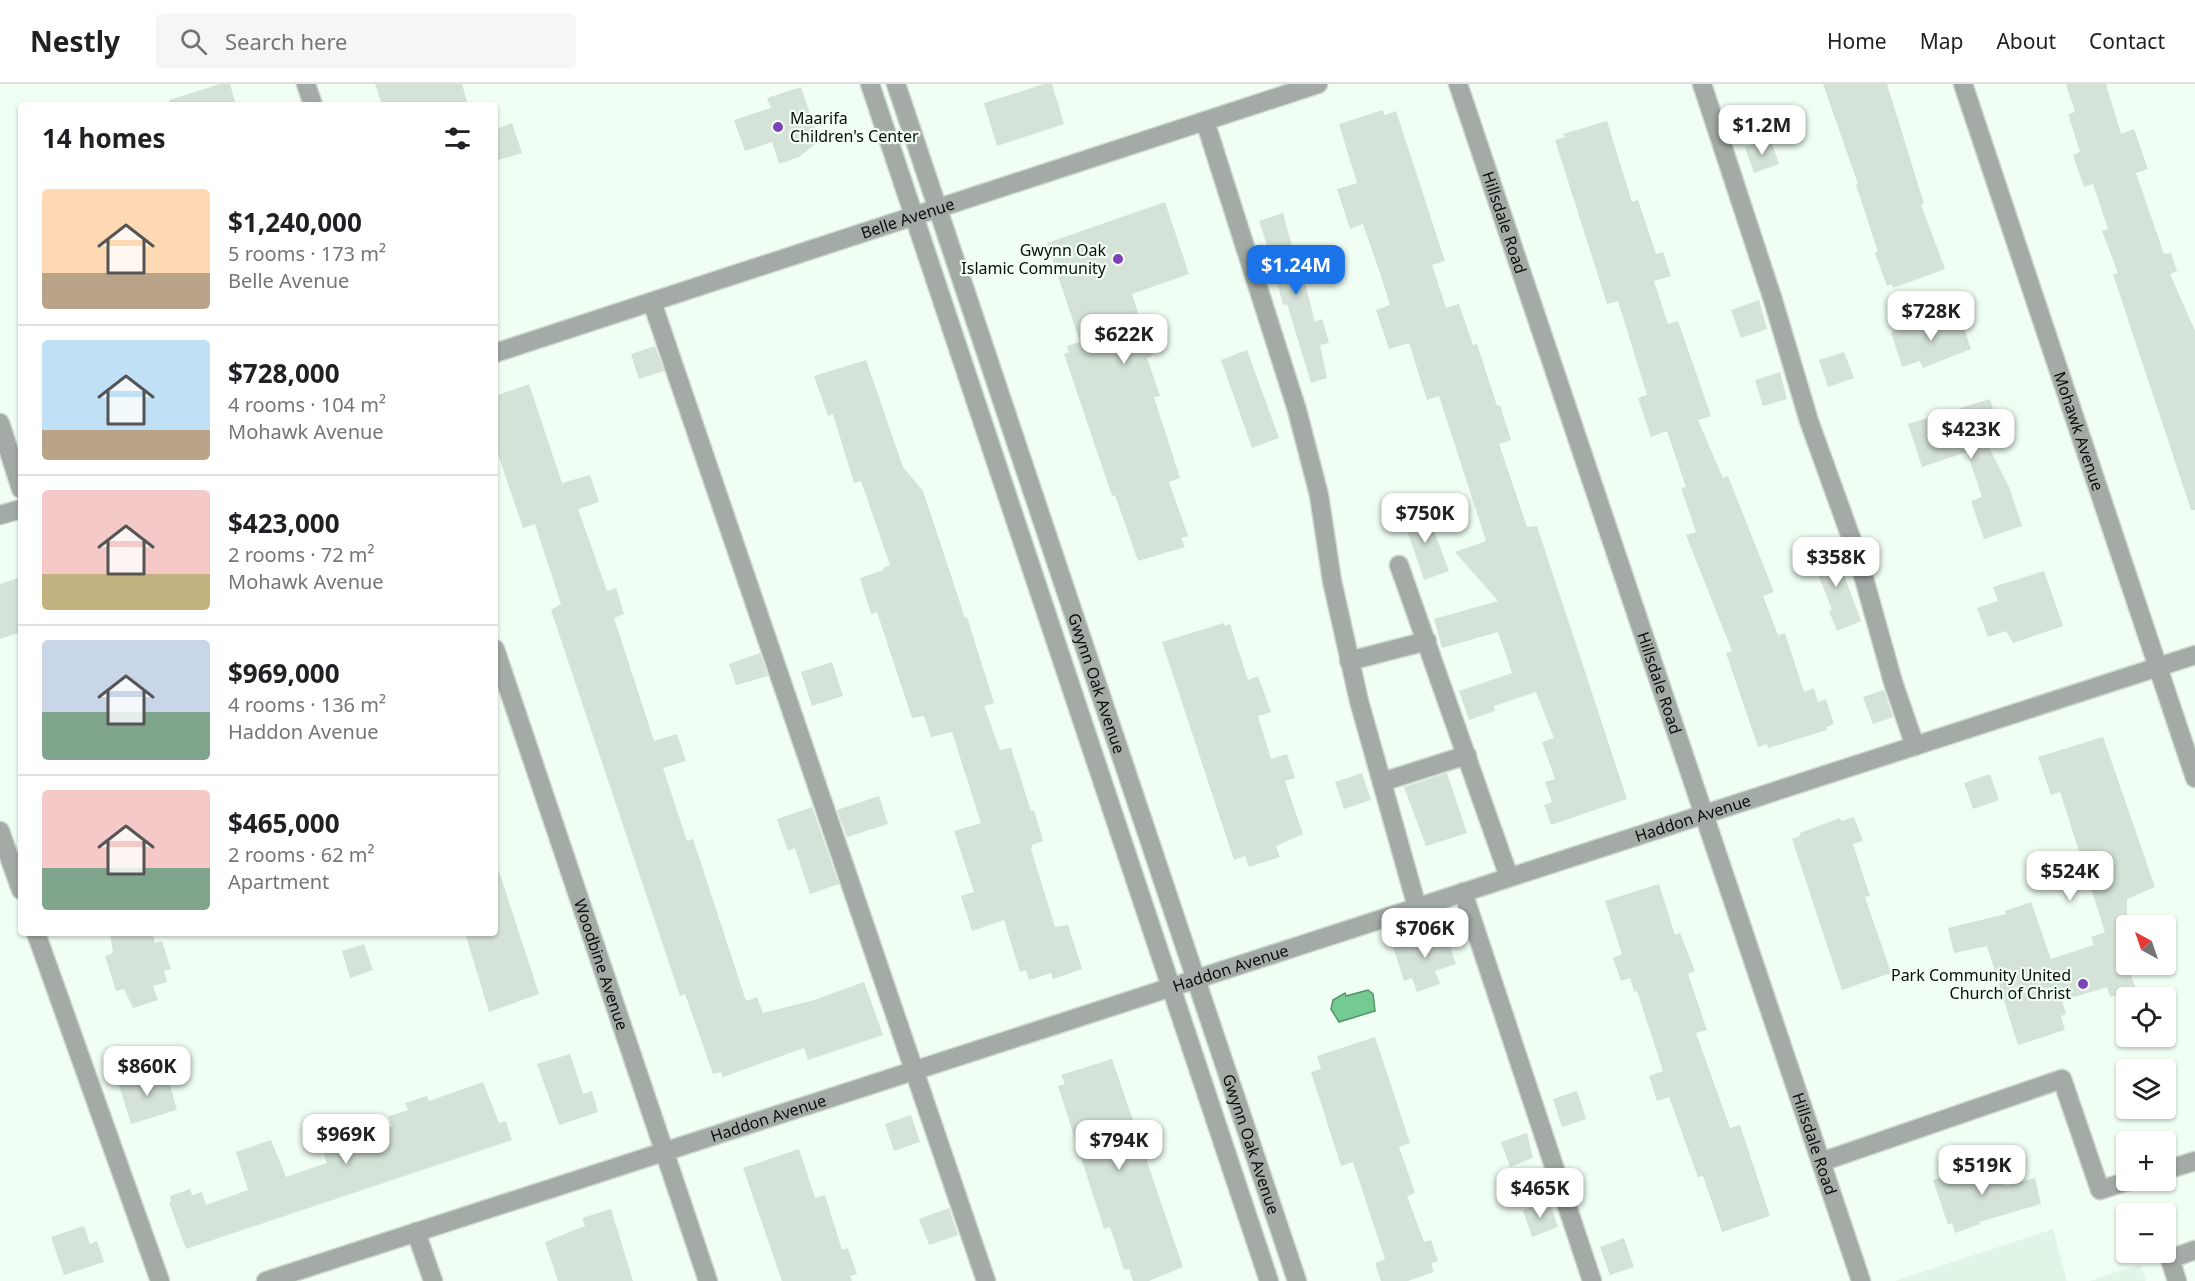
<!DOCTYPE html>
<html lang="en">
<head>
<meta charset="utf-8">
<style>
  body { margin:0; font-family:"Noto Sans",sans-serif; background:#f6f6f6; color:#202124; height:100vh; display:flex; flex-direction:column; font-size:22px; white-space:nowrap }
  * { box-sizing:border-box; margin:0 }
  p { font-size:20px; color:#757577 }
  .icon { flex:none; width:33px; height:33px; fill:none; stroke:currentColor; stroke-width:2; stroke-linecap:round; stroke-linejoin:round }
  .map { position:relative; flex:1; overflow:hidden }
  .sheet { position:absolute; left:18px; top:18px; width:480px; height:834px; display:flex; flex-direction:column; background:#fff; border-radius:6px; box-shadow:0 2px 4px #0004 }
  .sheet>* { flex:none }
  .needle { width:39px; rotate:320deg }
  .tools { position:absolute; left:2116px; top:831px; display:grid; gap:12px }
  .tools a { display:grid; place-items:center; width:60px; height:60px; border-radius:6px; background:#fff; box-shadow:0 2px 4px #0004; font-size:30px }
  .price { position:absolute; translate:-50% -51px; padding:0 14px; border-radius:12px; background:#fff; color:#222; font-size:20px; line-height:39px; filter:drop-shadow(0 2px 3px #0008) }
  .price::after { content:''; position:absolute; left:50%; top:36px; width:18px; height:14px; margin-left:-9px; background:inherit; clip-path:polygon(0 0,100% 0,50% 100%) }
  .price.active { background:#1a73e8; color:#fff }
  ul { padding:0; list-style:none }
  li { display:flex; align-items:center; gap:18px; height:150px; padding:0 24px }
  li+li { border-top:2px solid #e0e0e0 }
  li span { display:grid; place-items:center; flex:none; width:168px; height:120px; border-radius:6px; color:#555 }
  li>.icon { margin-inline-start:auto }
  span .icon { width:72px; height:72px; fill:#fffc; stroke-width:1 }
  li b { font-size:26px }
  h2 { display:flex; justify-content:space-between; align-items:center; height:72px; padding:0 24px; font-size:26px }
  header { display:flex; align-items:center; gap:36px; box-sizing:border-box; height:84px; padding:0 30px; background:#fff; border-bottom:2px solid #e0e0e0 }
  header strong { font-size:28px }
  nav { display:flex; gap:33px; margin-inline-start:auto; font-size:21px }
  .search { width:420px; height:54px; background:#f6f6f6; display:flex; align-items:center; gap:15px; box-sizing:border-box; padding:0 21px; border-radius:6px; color:#757577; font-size:22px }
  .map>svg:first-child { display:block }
  .built { fill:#e0f5e5 }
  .water { fill:#74cb91; stroke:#549269; stroke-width:1.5 }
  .building { fill:#d4e2d7 }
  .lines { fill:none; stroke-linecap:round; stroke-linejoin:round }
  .minor-casing { stroke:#cbd8ce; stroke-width:21 }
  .minor { stroke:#a4aaa5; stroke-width:18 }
  .poi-dot { fill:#7e43b9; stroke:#f0fef3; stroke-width:2 }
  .labels { text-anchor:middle; stroke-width:4.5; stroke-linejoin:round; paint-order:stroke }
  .poi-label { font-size:16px; fill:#0a0e0b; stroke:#f0fef3; text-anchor:end }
  .street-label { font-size:16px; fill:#0a0e0b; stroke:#f0fef3 }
</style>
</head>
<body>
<header>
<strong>Nestly</strong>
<div class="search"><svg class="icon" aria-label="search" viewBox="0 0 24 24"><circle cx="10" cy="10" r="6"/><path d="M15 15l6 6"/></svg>Search here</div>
<nav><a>Home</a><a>Map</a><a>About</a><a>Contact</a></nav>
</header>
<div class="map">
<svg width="2195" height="1197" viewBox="0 0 2195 1197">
  <rect width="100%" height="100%" fill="#f0fef3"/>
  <path class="built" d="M2053,1145L2067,1197H1895Z
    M2140,1180L2146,1197H2090Z"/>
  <path class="water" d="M1368,906L1373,910L1375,927L1339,938L1331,925L1333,916L1345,909L1346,912Z"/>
  <path class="building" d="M220,0H230L236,21H170L169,16Z
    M375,0H462L468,21H382Z
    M1045,0H1052L1064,40L997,62L984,19Z
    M1823,0H1887L1924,120L1921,121L1945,185L1893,204L1892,200L1887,202L1875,169L1878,168L1856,101L1858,100Z
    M2066,0H2106L2121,50L2134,45L2148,85L2136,89L2164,170L2171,169L2177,187L2170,190L2195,247V426H2191L2113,190L2118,189L2102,147L2108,145L2093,100L2084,103L2073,71L2080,68L2068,30L2075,28Z
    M801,3L817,51L814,61L799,73L779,80L772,58L745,67L734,36L771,24L767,14Z
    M1383,26L1384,31L1396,27L1445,177L1432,181L1446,224L1459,220L1473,261L1477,260L1497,322L1500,321L1511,356L1499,360L1527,443L1537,442L1627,715L1551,741L1544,721L1552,718L1545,698L1555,695L1542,658L1554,654L1536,608L1494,622L1495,627L1469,636L1459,607L1512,589L1498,548L1442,564L1434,535L1498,517L1455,468L1486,457L1439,312L1427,316L1409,259L1389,265L1376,226L1390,221L1380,189L1363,140L1350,145L1337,105L1357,99L1339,40Z
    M1607,37L1632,118L1638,116L1656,170L1663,168L1671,192L1654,197L1668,240L1678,237L1711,332L1698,336L1723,394L1728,392L1774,508L1763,512L1778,551L1785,549L1804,608L1814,604L1818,618L1826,615L1834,640L1826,643L1827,646L1768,664L1767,660L1758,663L1726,569L1732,567L1686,451L1696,448L1681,404L1686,403L1667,347L1651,353L1638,314L1647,311L1618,217L1607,220L1555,56L1565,53L1563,50Z
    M512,39L522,69L495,77V46Z
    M1770,54L1779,80L1754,89L1745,63Z
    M1165,118L1189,190L1132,210L1152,272L1147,274L1160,312L1154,313L1180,394L1169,398L1188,452L1181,454L1185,463L1138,477L1115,411L1112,412L1064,270L1069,268L1067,262L1080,258L1047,159Z
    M1283,129L1300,192L1303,191L1315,238L1322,235L1329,259L1320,261L1327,294L1311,299L1287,220L1283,221L1277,198L1279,197L1259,137Z
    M1759,216L1767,245L1741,254L1731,226Z
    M1950,232L1951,235L1960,232L1971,265L1923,284L1920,277L1902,283L1891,248L1927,236L1929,240Z
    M655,262L664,287L639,295L631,270Z
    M1247,266L1279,354L1252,364L1221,276Z
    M1844,268L1854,294L1828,303L1819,276Z
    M866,276L903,383L923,407L965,534L967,533L994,619L984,622L1000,666L1011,664L1031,727L1034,726L1043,757L1032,761L1031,765L1055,843L1068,841L1082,885L1053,895L1051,889L1029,896L1026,886L1020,888L1004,836L972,847L961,812L974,808L954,747L981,739L952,648L931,653L924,632L912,634L877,528L871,530L860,494L884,486L883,484L890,481L861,397L854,399L833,330L828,332L814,292Z
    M1780,288L1787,315L1763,322L1755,296Z
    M529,300L562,399L590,391L599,418L578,425L607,507L616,504L624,530L614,534L654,657L677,650L686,677L663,684L687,757L693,755L746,917L757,913L763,929L814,916L864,898L883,951L808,976L804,964L723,993L721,988L713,990L685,910L680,912L551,526L561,520L535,440L523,444L495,361V312Z
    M1990,315L2003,355L1988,361L2009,403L2022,442L1984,455L1971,417L1982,413L1967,368L1922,383L1908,340Z
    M1425,423L1449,487L1424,496L1402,431Z
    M1838,463L1847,490L1844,491L1861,537L1837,547L1829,527L1832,526L1811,472Z
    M2044,487L2063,542L2013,559L2006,547L1988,553L1977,524L1998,517L1993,503Z
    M21,493V548L0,555V500Z
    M1224,539L1225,542L1230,540L1248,596L1258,592L1271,628L1258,632L1271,675L1287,670L1295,694L1285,697L1303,750L1276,762L1280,773L1249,783L1245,772L1234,776L1162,558Z
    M760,569L768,592L736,601L729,580Z
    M832,578L843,612L812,622L801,588Z
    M1884,606L1893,633L1873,640L1863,613Z
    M2103,653L2155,803L2127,815V880L2136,905L2110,913L2107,903L2062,917L2066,930L2061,932L2065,946L2018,961L1987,862L1954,869L1948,844L2006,830L2005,827L2031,818L2051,875L2094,861L2091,853L2105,848L2060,708L2051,711L2038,673Z
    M1362,689L1371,716L1344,725L1335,698Z
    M1447,689L1467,749L1426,762L1404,703Z
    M1990,690L1999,716L1973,725L1964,699Z
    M879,712L888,740L847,753L837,726Z
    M812,723L839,800L810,810L795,764L788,767L777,735Z
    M1854,733L1863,757L1853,760L1870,812L1865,813L1891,889L1842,906L1792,755L1800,752V749L1840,734L1841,737Z
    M499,787L539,910L489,928L465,849H495V788Z
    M1659,800L1675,851L1680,849L1695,887L1688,890L1707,946L1696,949L1730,1044L1740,1041L1770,1132L1722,1148L1703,1092L1698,1093L1669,1013L1657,1017L1649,992L1663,987L1637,907L1634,908L1630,894L1621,897L1613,874L1622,870L1605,817Z
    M1445,846L1456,880L1435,887L1440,900L1417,908L1412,894L1404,897L1393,863Z
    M110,849H152L155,859L162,857L171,885L164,887L167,898L153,902L158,916L133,924L124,905L116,907L105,872L113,869Z
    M364,860L373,886L350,894L342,867Z
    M1375,953L1410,1059L1399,1063L1415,1109L1407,1112L1424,1158L1431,1156L1438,1177L1431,1179L1434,1188L1408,1197H1381L1375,1179L1385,1175L1353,1078L1341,1082L1311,988L1321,985L1317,972Z
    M570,970L583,1010L592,1007L598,1028L559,1041L537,980Z
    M1112,975L1183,1183L1149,1197H1133L1129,1185L1124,1186L1110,1143L1104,1145L1058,1002L1065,1000L1061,991Z
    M166,988L177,1026L131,1040L117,995L137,989L140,997Z
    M483,998L499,1039L506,1037L512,1056L186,1165L169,1118H171L170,1112L190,1105L192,1111L202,1108L206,1121L248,1106L236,1068L271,1056L286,1093L327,1079L318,1054L348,1045L352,1057L392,1042L389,1032L408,1026L405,1019L427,1012L429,1017Z
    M1577,1007L1586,1035L1562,1043L1553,1015Z
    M911,1031L920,1058L894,1067L885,1040Z
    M1527,1049L1533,1074L1510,1083L1501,1058Z
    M799,1065L815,1114L825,1111L842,1166L848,1164L857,1190L850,1192L852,1197H782L743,1084Z
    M1998,1080L2005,1102L2035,1094L2041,1120L1979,1138L1980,1140L1955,1149L1952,1139L1948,1141L1933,1096L1973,1083L1974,1086Z
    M1549,1117L1558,1143L1532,1153L1523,1126Z
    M949,1124L958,1151L929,1161L919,1135Z
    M611,1125L633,1197H558L545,1158L585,1142L582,1134Z
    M84,1142L90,1160L97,1157L104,1178L64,1191L51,1153Z
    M1624,1154L1634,1183L1610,1191L1600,1163Z"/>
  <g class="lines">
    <defs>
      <g id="minor">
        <path d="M306,0L313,21"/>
        <path d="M870,0L1269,1197"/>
        <path id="s1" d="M896,0L1297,1197"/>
        <path id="s2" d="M1458,0L1861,1197"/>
        <path d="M1702,0L1773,216L1809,337L1858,473L1893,598L1915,662"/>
        <path id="s3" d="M1963,0L2195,694"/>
        <path d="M1205,37L1297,326L1319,411L1332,497L1359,617L1417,823"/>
        <path d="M652,218L986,1197"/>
        <path id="s4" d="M495,269L1318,0"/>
        <path d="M0,339L21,405"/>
        <path d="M0,431L21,425"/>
        <path d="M1399,481L1509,793"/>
        <path id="s5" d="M495,565L708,1197"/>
        <path d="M1349,577L1427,557"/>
        <path d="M1382,698L1467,671"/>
        <path d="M0,747L21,806"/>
        <path d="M1463,808L1592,1197"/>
        <path d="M36,849L160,1197"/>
        <path d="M1821,1078L2062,995L2100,1106L2131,1096"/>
        <path d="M2166,1086L2195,1077"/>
        <path d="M416,1148L433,1197"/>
        <path id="s6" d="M266,1197L2195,571"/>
        <path d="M2177,1197L2170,1175L2195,1166"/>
      </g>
    </defs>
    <use href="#minor" class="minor-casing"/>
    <use href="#minor" class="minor"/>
  </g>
  <g class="poi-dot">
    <circle cx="778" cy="43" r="6"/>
    <circle cx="1118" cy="175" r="6"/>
    <circle cx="2083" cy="900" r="6"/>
  </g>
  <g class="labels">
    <g class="poi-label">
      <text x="790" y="40" text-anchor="start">Maarifa<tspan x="790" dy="18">Children's Center</tspan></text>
      <text x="1106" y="172">Gwynn Oak<tspan x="1106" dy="18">Islamic Community</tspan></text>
      <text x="2071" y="897">Park Community United<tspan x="2071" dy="18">Church of Christ</tspan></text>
    </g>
    <g class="street-label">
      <text dy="6" stroke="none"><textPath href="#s4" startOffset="434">Belle Avenue</textPath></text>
      <text dy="6" stroke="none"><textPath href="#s2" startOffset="146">Hillsdale Road</textPath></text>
      <text dy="6" stroke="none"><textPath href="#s3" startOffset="366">Mohawk Avenue</textPath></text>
      <text dy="6" stroke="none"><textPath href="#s1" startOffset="632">Gwynn Oak Avenue</textPath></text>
      <text dy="6" stroke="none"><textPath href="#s2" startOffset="632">Hillsdale Road</textPath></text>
      <text dy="6" stroke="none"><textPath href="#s6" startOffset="1500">Haddon Avenue</textPath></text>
      <text dy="6" stroke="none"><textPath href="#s5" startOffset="333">Woodbine Avenue</textPath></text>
      <text dy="6" stroke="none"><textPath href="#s6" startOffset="1014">Haddon Avenue</textPath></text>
      <text dy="6" stroke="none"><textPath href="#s6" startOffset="528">Haddon Avenue</textPath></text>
      <text dy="6" stroke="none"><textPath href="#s2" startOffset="1118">Hillsdale Road</textPath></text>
      <text dy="6" stroke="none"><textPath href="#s1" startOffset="1118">Gwynn Oak Avenue</textPath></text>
    </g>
  </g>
</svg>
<div class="tools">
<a><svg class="needle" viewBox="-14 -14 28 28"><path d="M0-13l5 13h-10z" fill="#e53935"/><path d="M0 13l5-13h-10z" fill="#757577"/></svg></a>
<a><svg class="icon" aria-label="locate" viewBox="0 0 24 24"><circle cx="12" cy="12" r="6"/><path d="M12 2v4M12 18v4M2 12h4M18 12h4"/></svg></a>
<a><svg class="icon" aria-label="layers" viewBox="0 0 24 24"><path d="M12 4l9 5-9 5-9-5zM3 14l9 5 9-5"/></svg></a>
<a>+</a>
<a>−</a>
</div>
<b class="price" style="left:1762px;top:72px">$1.2M</b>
<b class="price active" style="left:1296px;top:212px">$1.24M</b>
<b class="price" style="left:1931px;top:258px">$728K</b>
<b class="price" style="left:1124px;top:281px">$622K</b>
<b class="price" style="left:1971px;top:376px">$423K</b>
<b class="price" style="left:1425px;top:460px">$750K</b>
<b class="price" style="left:1836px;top:504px">$358K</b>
<b class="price" style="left:2070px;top:818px">$524K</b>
<b class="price" style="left:1425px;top:875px">$706K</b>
<b class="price" style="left:147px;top:1013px">$860K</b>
<b class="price" style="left:346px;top:1081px">$969K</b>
<b class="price" style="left:1119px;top:1087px">$794K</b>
<b class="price" style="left:1982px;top:1112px">$519K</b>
<b class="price" style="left:1540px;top:1135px">$465K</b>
<section class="sheet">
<h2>14 homes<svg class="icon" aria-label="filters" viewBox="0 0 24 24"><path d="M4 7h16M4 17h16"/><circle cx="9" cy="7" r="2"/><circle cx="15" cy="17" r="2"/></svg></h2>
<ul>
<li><span style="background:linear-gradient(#ffd9b3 70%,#b9a48a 0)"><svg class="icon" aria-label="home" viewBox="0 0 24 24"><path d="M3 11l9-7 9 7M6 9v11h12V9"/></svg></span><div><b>$1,240,000</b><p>5 rooms · 173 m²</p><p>Belle Avenue</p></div></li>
<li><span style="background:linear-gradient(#bfe0f5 75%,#b9a48a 0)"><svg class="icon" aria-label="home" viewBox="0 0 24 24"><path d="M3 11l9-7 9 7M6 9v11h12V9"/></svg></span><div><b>$728,000</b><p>4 rooms · 104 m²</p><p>Mohawk Avenue</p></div></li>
<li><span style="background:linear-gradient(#f6c9c9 70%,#c2b280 0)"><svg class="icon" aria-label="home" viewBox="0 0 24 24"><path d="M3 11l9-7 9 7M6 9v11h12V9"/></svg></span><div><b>$423,000</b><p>2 rooms · 72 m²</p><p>Mohawk Avenue</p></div></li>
<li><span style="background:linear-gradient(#c9d6e8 60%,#7fa58c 0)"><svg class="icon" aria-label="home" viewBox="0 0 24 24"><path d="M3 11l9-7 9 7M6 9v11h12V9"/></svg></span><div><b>$969,000</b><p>4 rooms · 136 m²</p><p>Haddon Avenue</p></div></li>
<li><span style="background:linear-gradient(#f6c9c9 65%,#7fa58c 0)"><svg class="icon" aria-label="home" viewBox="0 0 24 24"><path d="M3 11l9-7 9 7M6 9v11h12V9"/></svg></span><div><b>$465,000</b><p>2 rooms · 62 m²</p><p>Apartment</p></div></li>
</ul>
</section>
</div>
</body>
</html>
